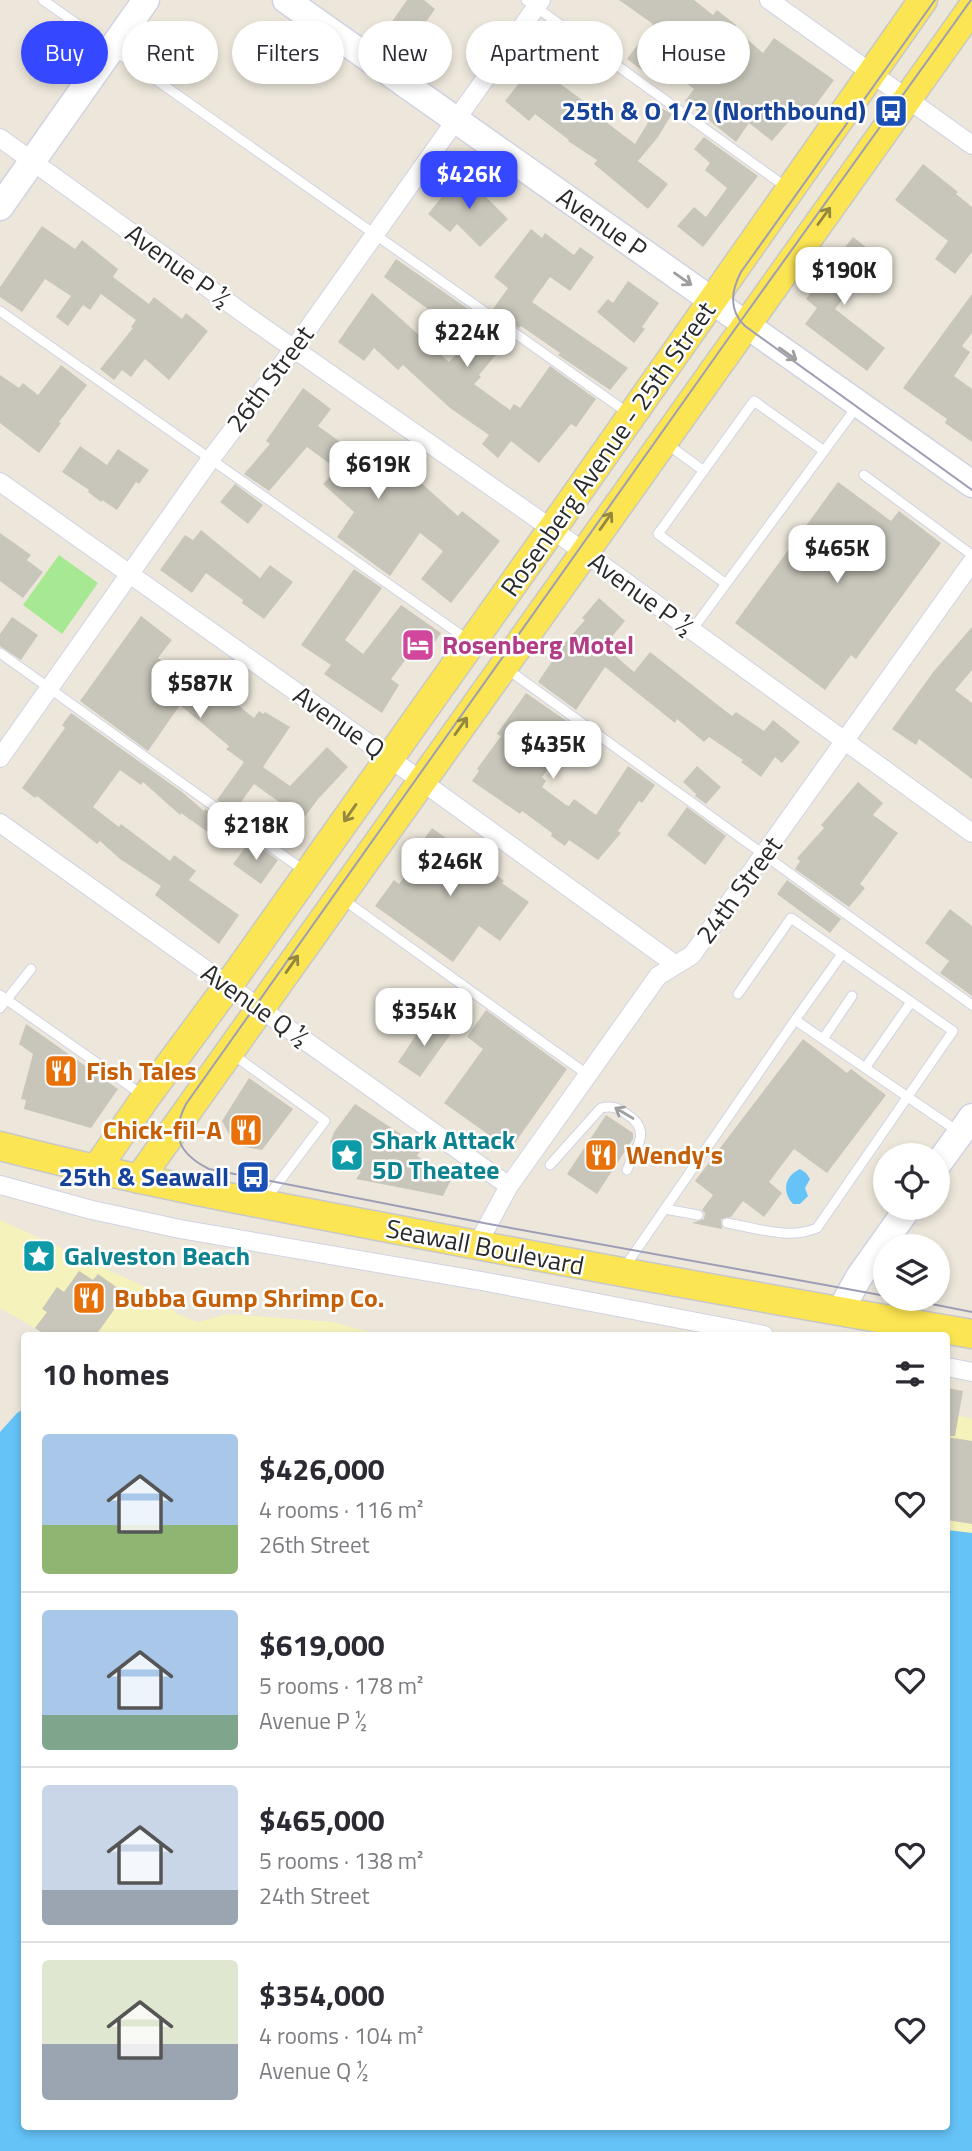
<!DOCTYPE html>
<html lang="en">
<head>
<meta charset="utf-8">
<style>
  body { margin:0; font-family:"Titillium Web",sans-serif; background:#f7f7f7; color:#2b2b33; height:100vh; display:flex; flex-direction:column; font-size:26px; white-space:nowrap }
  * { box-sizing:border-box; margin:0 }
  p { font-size:23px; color:#7c7c81 }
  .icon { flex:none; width:38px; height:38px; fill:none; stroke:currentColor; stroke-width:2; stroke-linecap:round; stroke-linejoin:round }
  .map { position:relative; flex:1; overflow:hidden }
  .details { position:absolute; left:21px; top:1332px; width:929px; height:798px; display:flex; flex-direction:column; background:#fff; border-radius:7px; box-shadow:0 4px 10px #0003 }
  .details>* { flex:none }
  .guide { position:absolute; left:21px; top:21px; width:931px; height:63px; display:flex; gap:14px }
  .tools { position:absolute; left:873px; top:1143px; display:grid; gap:14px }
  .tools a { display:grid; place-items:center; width:77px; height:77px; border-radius:50%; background:#fff; box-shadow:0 4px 10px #0003; font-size:35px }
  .price { position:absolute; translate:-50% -60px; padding:0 16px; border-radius:14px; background:#fff; color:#222; font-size:23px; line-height:46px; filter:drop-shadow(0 2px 4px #0008) }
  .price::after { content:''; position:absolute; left:50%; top:42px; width:21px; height:16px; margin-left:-10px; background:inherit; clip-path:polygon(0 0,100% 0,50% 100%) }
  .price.active { background:#3648ff; color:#fff }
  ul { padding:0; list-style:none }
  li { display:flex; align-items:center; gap:21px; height:175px; padding:0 21px }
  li+li { border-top:2px solid #e1e1e2 }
  li span { display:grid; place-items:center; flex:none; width:196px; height:140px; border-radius:7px; color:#555 }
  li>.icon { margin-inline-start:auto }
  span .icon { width:84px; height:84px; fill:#fffc; stroke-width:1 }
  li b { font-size:30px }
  h2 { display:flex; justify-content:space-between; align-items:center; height:84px; padding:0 21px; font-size:30px }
  .tag { padding:0 24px; border-radius:32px; background:#fff; box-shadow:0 4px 10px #0003; font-size:24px; line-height:63px }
  .tag.active { background:#3648ff; color:#fff }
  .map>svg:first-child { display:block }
  .green { fill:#a7e993 }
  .sand { fill:#f5f2bb }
  .water { fill:#65c3f8 }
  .pier { fill:#ede7db }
  .building { fill:#c8c5ba }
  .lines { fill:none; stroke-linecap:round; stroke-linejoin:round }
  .lane-casing { stroke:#d0d2e4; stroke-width:11 }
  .street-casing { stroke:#d0d2e4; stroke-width:20 }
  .secondary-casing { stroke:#d0d2e4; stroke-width:29 }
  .primary-casing { stroke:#c8c8c8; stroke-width:31 }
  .lane { stroke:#fff; stroke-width:9 }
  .street { stroke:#fff; stroke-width:18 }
  .secondary { stroke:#fff; stroke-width:26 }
  .primary { stroke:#fce552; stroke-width:28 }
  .tram { stroke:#9d9eb6; stroke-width:2 }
  .oneway { stroke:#93883e }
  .oneway2 { stroke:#9f9f9f }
  .labels { text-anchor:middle; stroke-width:5; stroke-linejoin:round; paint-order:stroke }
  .transit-label { font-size:26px; font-weight:bold; fill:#164399; stroke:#fff; text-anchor:end }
  .street-label { font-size:26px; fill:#2a2a2a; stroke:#fff }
  .hotel-label { font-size:26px; font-weight:bold; fill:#b23c85; stroke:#fff; text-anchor:start }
  .food-label { font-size:26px; font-weight:bold; fill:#c56008; stroke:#fff; text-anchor:start }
  .culture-label { font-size:26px; font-weight:bold; fill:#0d838f; stroke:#fff; text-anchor:start }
</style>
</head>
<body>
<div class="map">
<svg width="972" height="2151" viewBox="0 0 972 2151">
  <rect width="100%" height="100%" fill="#ede7db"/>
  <path class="green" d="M59,555L98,583L62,634L23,605Z"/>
  <path class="sand" d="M0,1220L156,1292L177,1314L198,1322L227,1314L332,1322L382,1335H43L0,1311Z
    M947,1413L972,1419V1533L947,1530Z"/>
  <path class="water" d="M800,1169L806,1173L810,1179L805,1188L808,1196L800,1204H793C782,1193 784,1176 800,1169Z
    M0,1311L24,1335V2126H947V1530L972,1533V2151H0Z"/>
  <path class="pier" d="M0,1308L47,1335H24V1409L17,1413L0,1432Z"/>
  <path class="building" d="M407,0H424L435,9L414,39L391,23Z
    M619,0H694L713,15L717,10L736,25L734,28L763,53L774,38L834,80L804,121L795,114L772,141L749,123L736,142L685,101L694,89L664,66L654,79L627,59L653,24Z
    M553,28L586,52L559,83L604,116L602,119L635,144L658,106L672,114L658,137L638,161L668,184L648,209L594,164L597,160L568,141L569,140L535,114L529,121L505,101L527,73L541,84L561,60L541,43Z
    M704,137L758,176L703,247L677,226L694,207L706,217L727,188L705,170L710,163L694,149Z
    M923,164L958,192L956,194L972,207V252L955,274L935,259L948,241L895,200Z
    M459,176L467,183L472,176L487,187L482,193L508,219L480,247L457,224L450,232L428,214Z
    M42,226L75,249L82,240L118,269L113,277L149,304L154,297L182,319L186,313L208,331L169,380L145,359L131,377L122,370L114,380L100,369L133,328L131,327L136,320L101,294L90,310L83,305L68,326L56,317L71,296L45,279L22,312L0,297V287Z
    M531,229L542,238L545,233L574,255L580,247L594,257L570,291L550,277L532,302L628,368L610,390L558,355L560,353L521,326L519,328L493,309L508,288L494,277Z
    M853,237L876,255L835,309L885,348L867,371L805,324L817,308L806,299Z
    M396,259L510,338L479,375L481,377L474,384L510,410L514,404L520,408L550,366L596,399L576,427L571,424L539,463L511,441L498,458L482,444L489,435L450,408L403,365L398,370L374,348L364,361L338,342L372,293L449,362L469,339L384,277Z
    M628,281L659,303L642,327L645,329L634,343L597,312L608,299L613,303Z
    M972,294V333L962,346L970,352L954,376L972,389V442L945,423L947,419L903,388Z
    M61,365L87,385L59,422L61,423L39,453L0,423V375L19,388L23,383L38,395Z
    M303,388L331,409L318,426L353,451L359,444L387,468L390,464L417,485L420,482L458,516L462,511L500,541L451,603L421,579L443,551L420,533L390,576L337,537L354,512L323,484L337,469L307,447L269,491L244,474L270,444L266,441Z
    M80,446L107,465L118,449L149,470L139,484L136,482L117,510L102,500L101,502L88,492L89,490L62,472Z
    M838,482L891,521L899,511L941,543L856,659L851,655L825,690L735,623Z
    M235,484L263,505L248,524L220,502Z
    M201,530L260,578L270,565L293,582L264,619L242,603L243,600L206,573L192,593L160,570L185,535L193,540Z
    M0,533L31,555L27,560L43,572L23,598L0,581Z
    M354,569L382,588L345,640L363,654L401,605L441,633L423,659L412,651L391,679L399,685L382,713L324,674L331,665L301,645Z
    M599,598L625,621L604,646L634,672L650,652L732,716L736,712L764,731L773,720L800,742L782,763L775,757L761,777L741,762L743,760L709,737L704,742L677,719L675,723L605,667L576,710L538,682L563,645L585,620L582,618Z
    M141,616L172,640L158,658L198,686L204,678L254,718L259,711L263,714L265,712L290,727L263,767L290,786L327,747L348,767L319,798L303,819L254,784L234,812L217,800L244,762L226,749L229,746L180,705L148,751L80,701Z
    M12,617L38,635L21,660L0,646V634Z
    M972,627V670L955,690L972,703V779L919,739L916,745L892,729L934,671Z
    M526,693L568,722L566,724L576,731L542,777L546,781L542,787L566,805L569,806L574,799L596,815L628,766L655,785L642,803L639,801L618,831L621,833L598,860L569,840L565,846L551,836L552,833L522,811L520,814L472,781L479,771L477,769L501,736L497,734Z
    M71,713L182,792L204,811L205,809L227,824L216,838L181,813L180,815L143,782L141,785L120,770L93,807L119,827L121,824L170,861L174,855L196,871L189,880L239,915L219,944L155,895L161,886L120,859L100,841L97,844L37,796L35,798L22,788L65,728L62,725Z
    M697,766L721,787L706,804L695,796L696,794L683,782Z
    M858,782L883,803L873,815L898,833L860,884L865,888L849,907L795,869L800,861L797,858L824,828L821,825Z
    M687,807L726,836L705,865L667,835Z
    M432,828L488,868L504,881L502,883L529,902L500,941L479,926L453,962L375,906L394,880L399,884L418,858L413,854Z
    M250,841L278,860L261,884L233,864Z
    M787,880L841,919L830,933L777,894Z
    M950,909L972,926V996L940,973L949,961L925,943Z
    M486,1010L567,1069L510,1150L444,1103L483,1049L467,1037Z
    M427,1019L450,1035L420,1077L398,1062Z
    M26,1024L118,1089L91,1128L24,1109L26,1100L21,1099L33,1054L19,1044Z
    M803,1039L847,1073L851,1069L886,1095L827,1173L794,1149L769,1182L782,1193L764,1217L743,1201L731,1217L721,1219L722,1229L692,1223L704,1219L705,1213L702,1210L713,1195L695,1181Z
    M249,1078L293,1109L262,1150L235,1145L222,1121Z
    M355,1104L422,1148L417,1156L451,1180L443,1196L356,1179L361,1172L341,1158L344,1154L330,1143L334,1132Z
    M606,1115L633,1133V1139L597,1194L567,1174Z
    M79,1271L93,1280L98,1274L122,1291L117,1297L121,1300L96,1335H45L35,1328L47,1312L42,1309L57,1287L64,1292Z
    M947,1388L963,1391L955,1436H947Z
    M947,1437L972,1441V1524L947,1520Z"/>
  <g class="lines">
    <defs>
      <path id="lane" d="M43,0L628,413
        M526,0L786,187
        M0,311L468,640
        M667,444L704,471
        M864,475L972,555
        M726,584L658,534L754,401L824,451
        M692,630L858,405
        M0,653L306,872
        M507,669L972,1005
        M344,900L588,1075
        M0,995L144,1096
        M0,1008L31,969
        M795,1020L842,954
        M823,1039L852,996
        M231,1053L325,1121L266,1199
        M865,1068L911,1002
        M550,1165L601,1108C613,1105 618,1108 628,1115C652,1131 636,1148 627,1170
        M665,1209L698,1215
        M727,1223C756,1228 790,1240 817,1228L953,1031L791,918L738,994
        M624,1268L795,1020L959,1132"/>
      <path id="street" d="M769,0L972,145
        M0,138L247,316L552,529L972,833
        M0,482L388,757L676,965
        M0,758L210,460L295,347L541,0
        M0,823L509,1186
        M0,1185L92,1210L180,1229L487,1282L764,1335
        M477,1245L509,1186L658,976L692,955L972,562
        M947,1367L972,1372"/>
      <path id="secondary" d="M286,0L972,484
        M0,207L146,0
        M938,1164L972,1117
        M840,1311L859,1277L908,1208"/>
      <path id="primary" d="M0,1146C140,1182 283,1208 425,1235C607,1270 789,1303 972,1334
        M95,1171L146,1097L228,986L552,529L923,0
        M139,1179L972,8"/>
    </defs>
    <use href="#lane" class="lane-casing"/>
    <use href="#street" class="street-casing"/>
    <use href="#secondary" class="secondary-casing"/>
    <use href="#primary" class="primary-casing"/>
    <use href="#lane" class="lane"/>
    <use href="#street" class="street"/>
    <use href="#secondary" class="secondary"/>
    <use href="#primary" class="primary"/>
    <path class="tram" d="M935,0L741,272C731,291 728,310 745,326L972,490
      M886,1296L489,1224L209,1169C179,1154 170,1135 186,1104L740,322L971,0
      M901,1298L972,1312"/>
  </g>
  <defs><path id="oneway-shaft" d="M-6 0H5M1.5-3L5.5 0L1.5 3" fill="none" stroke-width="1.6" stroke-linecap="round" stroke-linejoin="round" transform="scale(1.75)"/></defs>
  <g class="oneway">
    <use href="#oneway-shaft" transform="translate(824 216) rotate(-54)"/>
    <use href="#oneway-shaft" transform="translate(606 521) rotate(-55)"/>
    <use href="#oneway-shaft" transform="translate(461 726) rotate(-55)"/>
    <use href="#oneway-shaft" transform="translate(350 813) rotate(125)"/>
    <use href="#oneway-shaft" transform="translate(292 964) rotate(-55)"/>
  </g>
  <g class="oneway2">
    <use href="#oneway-shaft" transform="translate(683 279) rotate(35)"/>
    <use href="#oneway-shaft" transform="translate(788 354) rotate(35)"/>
    <use href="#oneway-shaft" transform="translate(624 1113) rotate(-149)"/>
  </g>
  <defs>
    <symbol id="bus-square" viewBox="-11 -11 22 22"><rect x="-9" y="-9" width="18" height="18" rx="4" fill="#1a4fb4" stroke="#fff"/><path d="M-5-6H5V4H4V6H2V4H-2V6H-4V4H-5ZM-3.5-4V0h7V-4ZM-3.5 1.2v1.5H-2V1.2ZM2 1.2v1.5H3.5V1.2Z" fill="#fff"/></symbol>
    <symbol id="hotel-square" viewBox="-11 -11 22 22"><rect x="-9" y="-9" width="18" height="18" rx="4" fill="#d1479c" stroke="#fff"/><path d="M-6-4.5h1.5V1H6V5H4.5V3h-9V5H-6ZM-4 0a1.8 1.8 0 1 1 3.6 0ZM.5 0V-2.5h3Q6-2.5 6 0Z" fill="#fff"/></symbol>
    <symbol id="restaurant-square" viewBox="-11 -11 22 22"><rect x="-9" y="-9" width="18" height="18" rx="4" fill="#e8710a" stroke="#fff"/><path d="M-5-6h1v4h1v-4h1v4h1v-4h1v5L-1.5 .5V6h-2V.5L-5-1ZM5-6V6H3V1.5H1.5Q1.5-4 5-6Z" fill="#fff"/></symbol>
    <symbol id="sight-square" viewBox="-11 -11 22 22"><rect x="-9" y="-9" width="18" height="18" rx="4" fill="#0f9aa8" stroke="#fff"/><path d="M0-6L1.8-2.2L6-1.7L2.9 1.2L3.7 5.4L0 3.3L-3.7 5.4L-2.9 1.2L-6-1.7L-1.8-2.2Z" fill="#fff"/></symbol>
  </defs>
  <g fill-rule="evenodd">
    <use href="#bus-square" x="872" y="92" width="38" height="38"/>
    <use href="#hotel-square" x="399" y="626" width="38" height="38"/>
    <use href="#restaurant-square" x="42" y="1052" width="38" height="38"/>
    <use href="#restaurant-square" x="227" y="1111" width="38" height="38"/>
    <use href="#sight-square" x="328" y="1136" width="38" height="38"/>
    <use href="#restaurant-square" x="582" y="1136" width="38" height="38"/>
    <use href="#bus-square" x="234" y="1158" width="38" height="38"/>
    <use href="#sight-square" x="20" y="1237" width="38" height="38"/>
    <use href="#restaurant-square" x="70" y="1279" width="38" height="38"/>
  </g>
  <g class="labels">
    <g class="transit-label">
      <text x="866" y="120">25th &amp; O 1/2 (Northbound)</text>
      <text x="229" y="1186">25th &amp; Seawall</text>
    </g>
    <g class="street-label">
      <text transform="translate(602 223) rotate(35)" y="9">Avenue P</text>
      <text transform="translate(178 266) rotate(36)" y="9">Avenue P ½</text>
      <text transform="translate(270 379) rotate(-53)" y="9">26th Street</text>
      <text transform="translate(608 449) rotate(-55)" y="9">Rosenberg Avenue - 25th Street</text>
      <text transform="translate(641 594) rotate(36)" y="9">Avenue P ½</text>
      <text transform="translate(339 722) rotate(35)" y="9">Avenue Q</text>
      <text transform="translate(739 890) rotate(-54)" y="9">24th Street</text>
      <text transform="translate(255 1005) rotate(35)" y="9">Avenue Q ½</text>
      <text transform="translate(485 1247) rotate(11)" y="9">Seawall Boulevard</text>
    </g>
    <g class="hotel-label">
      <text x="442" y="654">Rosenberg Motel</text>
    </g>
    <g class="food-label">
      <text x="86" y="1080">Fish Tales</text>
      <text x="222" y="1139" text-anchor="end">Chick-fil-A</text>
      <text x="626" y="1164">Wendy's</text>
      <text x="114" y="1307">Bubba Gump Shrimp Co.</text>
    </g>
    <g class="culture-label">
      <text x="372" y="1149">Shark Attack<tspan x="372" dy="30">5D Theatee</tspan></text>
      <text x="64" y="1265">Galveston Beach</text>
    </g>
  </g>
</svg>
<div class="tools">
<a><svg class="icon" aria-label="locate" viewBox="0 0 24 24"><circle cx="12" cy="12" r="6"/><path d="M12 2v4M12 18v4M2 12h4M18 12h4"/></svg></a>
<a><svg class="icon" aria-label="layers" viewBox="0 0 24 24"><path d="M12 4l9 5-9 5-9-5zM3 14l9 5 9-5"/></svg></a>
</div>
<b class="price active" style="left:469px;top:211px">$426K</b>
<b class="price" style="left:844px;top:307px">$190K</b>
<b class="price" style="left:467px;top:369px">$224K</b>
<b class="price" style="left:378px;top:501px">$619K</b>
<b class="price" style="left:837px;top:585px">$465K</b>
<b class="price" style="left:200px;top:720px">$587K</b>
<b class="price" style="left:553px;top:781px">$435K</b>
<b class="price" style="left:256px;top:862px">$218K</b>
<b class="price" style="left:450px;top:898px">$246K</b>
<b class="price" style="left:424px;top:1048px">$354K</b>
<div class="guide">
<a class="tag active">Buy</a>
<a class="tag">Rent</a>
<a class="tag">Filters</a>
<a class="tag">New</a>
<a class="tag">Apartment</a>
<a class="tag">House</a>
</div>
<section class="details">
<h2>10 homes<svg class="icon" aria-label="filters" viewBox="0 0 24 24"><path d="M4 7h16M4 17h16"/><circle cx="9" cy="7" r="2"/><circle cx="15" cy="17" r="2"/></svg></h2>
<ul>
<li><span style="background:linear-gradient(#a9c7e8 65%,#8fb573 0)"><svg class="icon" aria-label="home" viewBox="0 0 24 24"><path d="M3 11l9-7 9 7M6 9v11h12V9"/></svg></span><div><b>$426,000</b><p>4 rooms · 116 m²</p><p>26th Street</p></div><svg class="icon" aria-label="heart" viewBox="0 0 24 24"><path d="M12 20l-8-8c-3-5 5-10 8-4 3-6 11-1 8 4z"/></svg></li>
<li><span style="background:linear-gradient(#a9c7e8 75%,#7fa58c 0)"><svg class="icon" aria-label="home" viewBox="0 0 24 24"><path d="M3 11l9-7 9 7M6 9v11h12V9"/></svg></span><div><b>$619,000</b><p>5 rooms · 178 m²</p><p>Avenue P ½</p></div><svg class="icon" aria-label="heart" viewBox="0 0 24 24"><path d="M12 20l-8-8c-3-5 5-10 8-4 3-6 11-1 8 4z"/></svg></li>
<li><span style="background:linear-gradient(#c9d6e8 75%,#9aa5b1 0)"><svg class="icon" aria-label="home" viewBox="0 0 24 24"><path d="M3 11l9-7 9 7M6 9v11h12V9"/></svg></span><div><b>$465,000</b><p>5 rooms · 138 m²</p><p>24th Street</p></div><svg class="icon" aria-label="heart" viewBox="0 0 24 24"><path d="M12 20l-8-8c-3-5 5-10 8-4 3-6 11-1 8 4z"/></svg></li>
<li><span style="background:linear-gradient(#dfe7d0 60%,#9aa5b1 0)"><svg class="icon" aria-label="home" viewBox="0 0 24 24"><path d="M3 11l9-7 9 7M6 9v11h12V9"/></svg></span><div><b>$354,000</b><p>4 rooms · 104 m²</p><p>Avenue Q ½</p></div><svg class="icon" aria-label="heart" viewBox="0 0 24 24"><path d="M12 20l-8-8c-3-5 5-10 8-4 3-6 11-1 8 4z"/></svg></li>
</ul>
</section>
</div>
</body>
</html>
